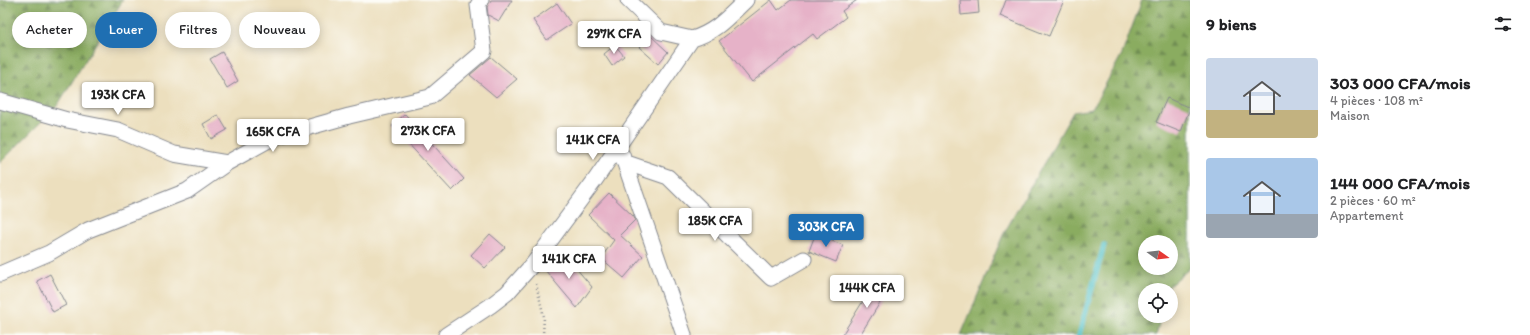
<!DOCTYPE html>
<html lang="fr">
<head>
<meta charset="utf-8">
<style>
  body { margin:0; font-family:Itim,sans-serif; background:#f2f2f2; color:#202124; height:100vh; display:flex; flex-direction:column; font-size:15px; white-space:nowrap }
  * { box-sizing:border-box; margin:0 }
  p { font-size:13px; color:#757577 }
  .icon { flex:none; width:22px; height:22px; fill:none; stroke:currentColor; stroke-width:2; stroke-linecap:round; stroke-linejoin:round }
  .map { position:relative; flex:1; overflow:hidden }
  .side { display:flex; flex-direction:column; background:#fff; width:340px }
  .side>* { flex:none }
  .banner { position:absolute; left:12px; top:12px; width:380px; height:36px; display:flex; gap:8px }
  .needle { width:26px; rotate:104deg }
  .controls { position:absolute; left:1138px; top:235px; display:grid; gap:8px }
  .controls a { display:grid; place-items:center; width:40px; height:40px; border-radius:50%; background:#fff; box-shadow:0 2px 10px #0003; font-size:20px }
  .price { position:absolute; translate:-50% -34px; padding:0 9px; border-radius:4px; background:#fff; color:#222; font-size:13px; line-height:26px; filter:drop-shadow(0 1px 2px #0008) }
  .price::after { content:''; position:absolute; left:50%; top:24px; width:12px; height:9px; margin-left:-6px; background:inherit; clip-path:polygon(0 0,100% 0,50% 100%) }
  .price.current { background:#1f6fb2; color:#fff }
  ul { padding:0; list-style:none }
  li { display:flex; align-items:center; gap:12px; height:100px; padding:0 16px }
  li span { display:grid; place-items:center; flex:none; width:112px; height:80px; border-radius:4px; color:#555 }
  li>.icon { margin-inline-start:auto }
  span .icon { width:48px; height:48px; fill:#fffc; stroke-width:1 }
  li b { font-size:17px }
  h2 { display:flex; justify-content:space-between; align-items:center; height:48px; padding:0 16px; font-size:17px }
  .chip { padding:0 14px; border-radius:18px; background:#fff; box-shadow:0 2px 10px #0003; font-size:14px; line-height:36px }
  .chip.current { background:#1f6fb2; color:#fff }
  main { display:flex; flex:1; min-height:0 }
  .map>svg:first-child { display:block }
  .forest { fill:url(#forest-firs); stroke:#526e5f; fill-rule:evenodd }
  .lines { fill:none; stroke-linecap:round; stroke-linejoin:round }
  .stream { stroke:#52c0c6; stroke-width:5.5 }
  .building { fill:#e6b2c8 }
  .street-casing { stroke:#84878e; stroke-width:17 }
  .path { stroke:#84878e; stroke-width:2.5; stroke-dasharray:1 3; stroke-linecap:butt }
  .street { stroke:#fff; stroke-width:15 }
</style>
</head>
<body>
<main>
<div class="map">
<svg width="1190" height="335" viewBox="0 0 1190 335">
  <defs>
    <pattern id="forest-firs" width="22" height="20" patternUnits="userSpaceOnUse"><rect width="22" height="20" fill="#8aac60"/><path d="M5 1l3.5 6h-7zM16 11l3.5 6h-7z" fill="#708c52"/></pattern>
  </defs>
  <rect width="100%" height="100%" fill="#fdfcf7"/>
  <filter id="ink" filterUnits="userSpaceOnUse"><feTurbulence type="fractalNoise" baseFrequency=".025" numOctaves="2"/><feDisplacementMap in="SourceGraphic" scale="8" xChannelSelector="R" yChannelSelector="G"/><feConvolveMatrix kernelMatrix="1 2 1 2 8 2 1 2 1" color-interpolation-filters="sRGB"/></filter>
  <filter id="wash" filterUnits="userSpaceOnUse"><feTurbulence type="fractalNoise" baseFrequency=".012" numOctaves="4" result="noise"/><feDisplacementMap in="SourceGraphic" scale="16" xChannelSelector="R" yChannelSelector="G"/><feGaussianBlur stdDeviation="0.9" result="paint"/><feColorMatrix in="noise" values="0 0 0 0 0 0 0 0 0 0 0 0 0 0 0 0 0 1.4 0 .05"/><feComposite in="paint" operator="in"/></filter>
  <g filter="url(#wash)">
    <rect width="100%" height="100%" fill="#ecdfbe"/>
    <path class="forest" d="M0,0H123L57,106L0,163Z
      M1142,0H1190V268L1169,286L1168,290H1145V316H1161L1156,335H961L1003,235L1073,112L1092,109L1122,54ZM1145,242H1171V268H1145Z"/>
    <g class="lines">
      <path class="stream" d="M1079,335L1104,245"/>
    </g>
    <g id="blocks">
      <path class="building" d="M491,0H512L499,21L488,15L487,7Z
        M771,0L778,10L791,0H857L842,11L846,17L817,39L813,34L752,82L719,41Z
        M960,0H978L979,13L961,15Z
        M1006,0H1064L1049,36L1000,16Z
        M557,3L571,24L547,40L533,20Z
        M650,35L668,52L658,64L639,47Z
        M615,45L624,56L612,66L604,54Z
        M222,52L238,81L227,88L210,59Z
        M491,57L517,79L496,97L470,75Z
        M1167,98L1190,108L1181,132L1156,122Z
        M405,114L464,179L452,191L392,126Z
        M218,115L227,130L211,139L203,124Z
        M609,193L634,217L635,220L620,235L643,256L624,278L601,258L614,240L588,215Z
        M490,234L505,247L485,268L471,255Z
        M815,235L843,245L836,262L809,251Z
        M564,254L592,287L577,308L545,270Z
        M50,274L66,305L53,312L37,281Z
        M876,280L889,288L860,335H842Z"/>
    </g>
  </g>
  <g filter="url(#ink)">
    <use href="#blocks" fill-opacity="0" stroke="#84878e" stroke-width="1"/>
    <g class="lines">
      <defs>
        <path id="street" d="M628,0L661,32L692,39
          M0,101L67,120L118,130L174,154L227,163
          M622,155L684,335
          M624,162L668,177L771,278L804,259
          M0,274L49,253L88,230L187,191L227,163L274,137L349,116L430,97L484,51L478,5L481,0
          M446,335L490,306L507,293L533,264L595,180L692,39C716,32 729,16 746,0"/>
      </defs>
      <use href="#street" class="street-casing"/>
      <path class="path" d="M536,284L544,317L543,335"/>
      <use href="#street" class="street"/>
    </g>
  </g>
</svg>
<div class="controls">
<a><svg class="needle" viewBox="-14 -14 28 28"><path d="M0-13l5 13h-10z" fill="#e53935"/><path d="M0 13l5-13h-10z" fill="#757577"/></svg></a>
<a><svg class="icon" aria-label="locate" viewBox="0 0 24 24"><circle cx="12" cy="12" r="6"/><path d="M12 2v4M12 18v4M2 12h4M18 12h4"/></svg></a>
</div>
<b class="price" style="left:614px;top:55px">297K CFA</b>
<b class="price" style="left:118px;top:116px">193K CFA</b>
<b class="price" style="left:428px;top:152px">273K CFA</b>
<b class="price" style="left:273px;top:153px">165K CFA</b>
<b class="price" style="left:593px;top:161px">141K CFA</b>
<b class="price" style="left:715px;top:242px">185K CFA</b>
<b class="price current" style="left:826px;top:248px">303K CFA</b>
<b class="price" style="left:569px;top:280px">141K CFA</b>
<b class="price" style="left:867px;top:309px">144K CFA</b>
<div class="banner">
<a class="chip">Acheter</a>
<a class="chip current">Louer</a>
<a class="chip">Filtres</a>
<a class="chip">Nouveau</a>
</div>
</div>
<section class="side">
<h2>9 biens<svg class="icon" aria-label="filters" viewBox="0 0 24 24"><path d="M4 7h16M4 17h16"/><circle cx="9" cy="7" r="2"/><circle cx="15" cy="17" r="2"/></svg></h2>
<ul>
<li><span style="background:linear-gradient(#c9d6e8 65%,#c2b280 0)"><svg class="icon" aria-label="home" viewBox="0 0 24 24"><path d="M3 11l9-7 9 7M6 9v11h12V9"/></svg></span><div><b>303 000 CFA/mois</b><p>4 pièces · 108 m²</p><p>Maison</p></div></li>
<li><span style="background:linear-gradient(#a9c7e8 70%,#9aa5b1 0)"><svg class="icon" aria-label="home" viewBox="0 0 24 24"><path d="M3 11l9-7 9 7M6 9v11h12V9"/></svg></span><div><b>144 000 CFA/mois</b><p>2 pièces · 60 m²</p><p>Appartement</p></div></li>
</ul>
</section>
</main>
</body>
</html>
